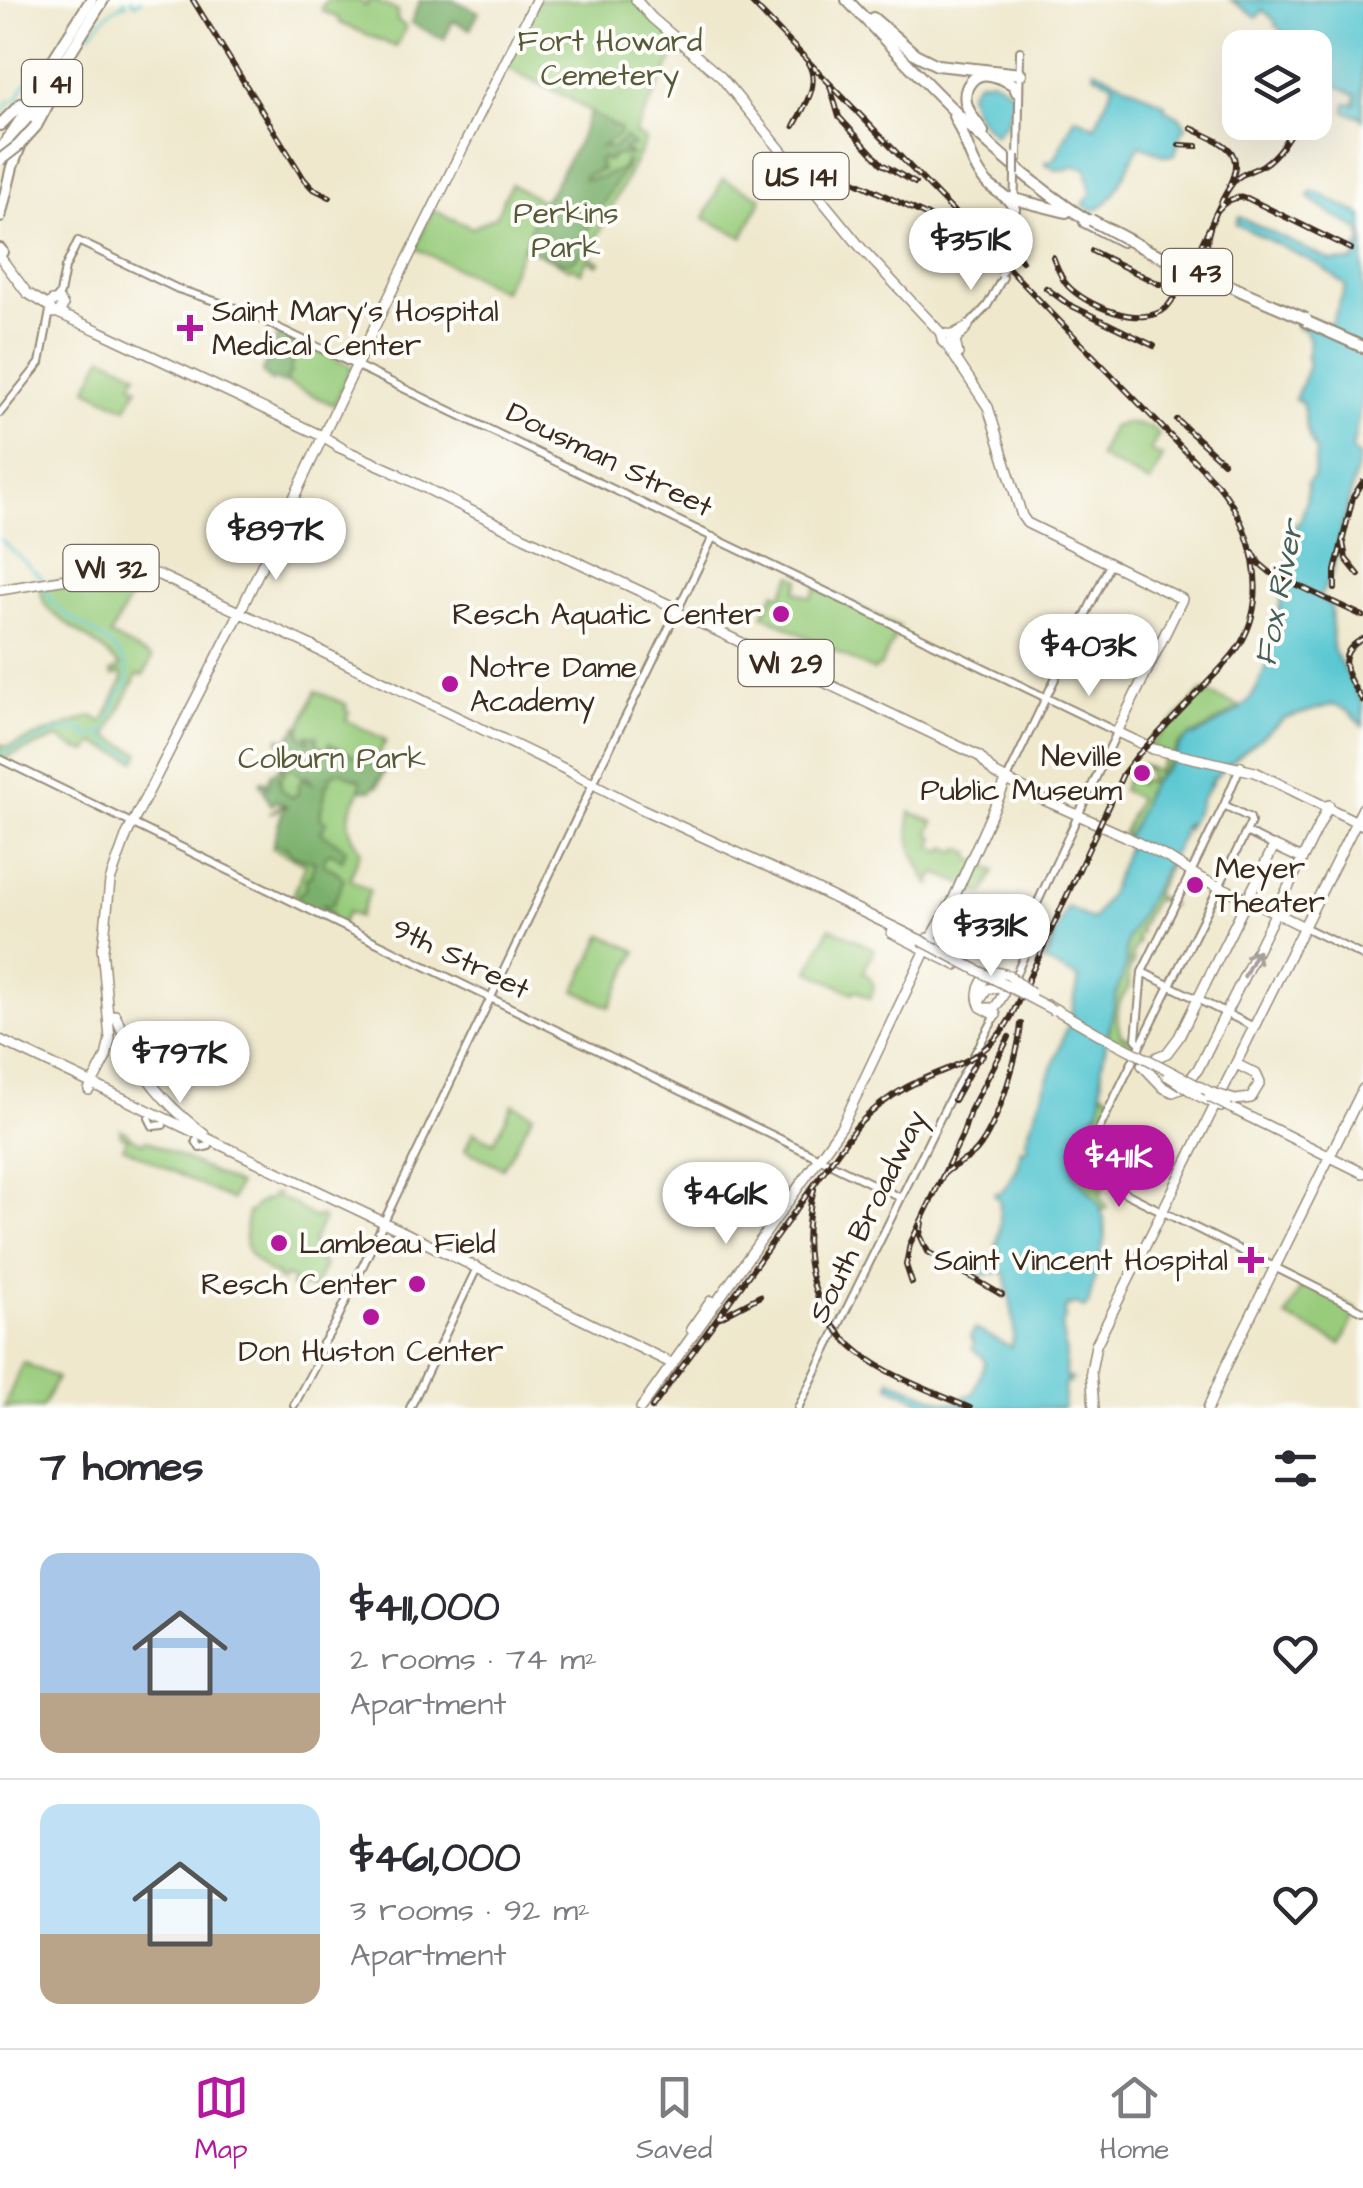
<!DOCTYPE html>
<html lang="en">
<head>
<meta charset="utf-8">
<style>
  body { margin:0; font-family:"Architects Daughter",sans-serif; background:#f2f2f3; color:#2b2b33; height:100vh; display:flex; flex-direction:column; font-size:38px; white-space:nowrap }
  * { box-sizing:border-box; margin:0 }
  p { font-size:32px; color:#7c7c81 }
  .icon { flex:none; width:55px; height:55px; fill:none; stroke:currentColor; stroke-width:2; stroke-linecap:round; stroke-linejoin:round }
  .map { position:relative; height:1408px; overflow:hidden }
  .panel { display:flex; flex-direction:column; background:#fff; flex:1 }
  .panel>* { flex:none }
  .tools { position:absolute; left:1222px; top:30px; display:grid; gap:20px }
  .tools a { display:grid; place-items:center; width:110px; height:110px; border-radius:20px; background:#fff; box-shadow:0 10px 40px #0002; font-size:50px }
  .price { position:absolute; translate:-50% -85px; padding:0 22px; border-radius:35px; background:#fff; color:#222; font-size:32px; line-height:65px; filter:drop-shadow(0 2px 5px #0008) }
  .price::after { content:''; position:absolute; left:50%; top:60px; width:30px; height:22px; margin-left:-15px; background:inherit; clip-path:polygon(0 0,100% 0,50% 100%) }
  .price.on { background:#b5179e; color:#fff }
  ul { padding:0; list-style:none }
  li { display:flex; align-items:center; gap:30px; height:250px; padding:0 40px }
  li+li { border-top:2px solid #e1e1e2 }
  li span { display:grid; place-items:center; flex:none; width:280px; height:200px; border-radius:20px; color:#555 }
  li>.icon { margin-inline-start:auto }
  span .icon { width:120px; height:120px; fill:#fffc; stroke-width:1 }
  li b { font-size:42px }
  h2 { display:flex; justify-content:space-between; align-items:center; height:120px; padding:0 40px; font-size:42px }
  .tabs { display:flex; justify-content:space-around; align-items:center; height:140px; border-top:2px solid #e1e1e2; background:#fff; font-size:28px; color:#7c7c81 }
  .tabs a { display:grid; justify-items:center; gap:5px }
  .tabs .on { color:#b5179e }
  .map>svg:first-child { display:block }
  .green { fill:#98cc7c; stroke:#6a7b4d; stroke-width:2.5 }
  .forest { fill:#7ab06c; stroke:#5a6d45; stroke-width:2.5 }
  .water { fill:#5ac7d2; stroke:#4a7878; stroke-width:2.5 }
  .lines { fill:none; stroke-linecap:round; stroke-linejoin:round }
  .stream { stroke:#5ac7d2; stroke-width:2.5 }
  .minor-casing { stroke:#958976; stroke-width:10 }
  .major-casing { stroke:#958976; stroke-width:12 }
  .highway-casing { stroke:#958976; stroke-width:14 }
  .minor { stroke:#fff; stroke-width:6 }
  .major { stroke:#fff; stroke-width:9 }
  .highway { stroke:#fff; stroke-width:10 }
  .rail-casing { stroke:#3b2a1e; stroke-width:6 }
  .rail { stroke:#fdfcf7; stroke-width:2.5; stroke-dasharray:8; stroke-linecap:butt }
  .minor-bridge-casing { stroke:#958976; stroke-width:10; stroke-linecap:butt }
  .major-bridge-casing { stroke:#958976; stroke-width:12; stroke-linecap:butt }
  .highway-bridge-casing { stroke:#958976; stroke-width:14; stroke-linecap:butt }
  .minor-bridge { stroke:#fff; stroke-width:6 }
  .major-bridge { stroke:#fff; stroke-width:9 }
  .highway-bridge { stroke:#fff; stroke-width:10 }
  .oneway { stroke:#a79f9a }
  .poi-dot { fill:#b5179e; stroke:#fdfcf7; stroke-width:4 }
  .labels { text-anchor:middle; stroke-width:8; stroke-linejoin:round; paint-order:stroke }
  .shield { fill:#fdfcf7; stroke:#75695f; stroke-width:2.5 }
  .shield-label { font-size:28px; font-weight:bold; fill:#3b2a1e }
  .park-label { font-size:30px; fill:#575b3a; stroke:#fdfcf7 }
  .poi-label { font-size:30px; fill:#3b2a1e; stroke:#fdfcf7; text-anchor:start }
  .street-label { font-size:30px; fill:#3b2a1e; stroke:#fdfcf7 }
  .water-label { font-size:32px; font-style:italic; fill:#46615d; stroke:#fdfcf7 }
</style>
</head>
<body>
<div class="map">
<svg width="1363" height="1408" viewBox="0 0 1363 1408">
  <rect width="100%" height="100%" fill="#fdfcf7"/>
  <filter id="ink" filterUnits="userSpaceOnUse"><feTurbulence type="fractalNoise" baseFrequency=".01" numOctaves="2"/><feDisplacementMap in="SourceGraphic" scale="20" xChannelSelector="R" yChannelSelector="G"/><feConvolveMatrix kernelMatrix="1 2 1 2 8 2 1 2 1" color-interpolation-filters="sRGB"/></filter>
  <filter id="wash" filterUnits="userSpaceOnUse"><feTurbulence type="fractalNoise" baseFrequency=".0048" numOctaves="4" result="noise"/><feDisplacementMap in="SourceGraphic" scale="40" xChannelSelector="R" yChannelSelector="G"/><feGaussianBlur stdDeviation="2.25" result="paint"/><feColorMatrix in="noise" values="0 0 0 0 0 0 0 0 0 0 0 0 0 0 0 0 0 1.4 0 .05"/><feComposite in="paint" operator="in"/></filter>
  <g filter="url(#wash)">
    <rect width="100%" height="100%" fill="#efe8cd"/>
    <path class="green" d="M327,0H361L365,6L368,4V0H373L398,11L397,20L405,26V29L396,47L340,23L338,18L322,11V7Z
      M536,0H636L680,43L635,134L646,140L588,255L600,262L598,265L587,260L581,272L572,267L569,269L525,244L503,291L415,248L433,210L472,228L496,216L511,184L547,204L593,114L570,99L504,66Z
      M723,179L762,198L743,237L704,218Z
      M282,332L352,367L334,405L262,372Z
      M103,356L137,373L132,384L138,387L126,408L87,389Z
      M1125,423L1150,427L1159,434L1150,451L1163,457L1150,483L1099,457L1112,427Z
      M141,571L133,586L135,588L110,636L152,658L144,675H137L107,736L140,753L136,761L94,743L88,752L77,749L58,738L9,756L6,762L0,759V744L7,747L92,716L103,722L123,679L121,673L113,676L111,672L121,667L103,650L51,612L44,603L39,584Z
      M792,575L800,579L795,591L811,598L817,587L900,627L880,667H877L874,671L763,615L775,592L782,595Z
      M316,691L347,705L345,710L349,712L346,720L386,740L373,766L385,771L378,787L365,782C350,812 339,820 361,850L350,879L370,891L359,917L348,912L341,925L291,901L306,864L272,848L290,807L287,805L269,814L284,803L267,796L292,748L278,741L280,737L293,743Z
      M1203,691L1241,707L1178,745L1169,763L1157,775L1145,793L1144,804L1129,834L1122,835L1138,798L1122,790L1127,778L1139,784L1141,779L1148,782L1149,779L1146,768L1140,766L1141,764L1157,771L1167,754L1149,747Z
      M910,812L934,822L929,833L935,838L932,847L943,852L946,847L958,852L960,848L971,853L970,858L995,871L984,894L937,873L931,880V885L929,883C913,856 907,844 910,812Z
      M1169,861L1171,864L1154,895L1172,904L1171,906L1155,899L1139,929L1141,932L1136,937L1139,941L1131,956L1134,960L1130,962L1133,964L1129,970V988C1117,1001 1115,1018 1121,1035L1134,1040L1138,1044L1136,1050L1108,1037L1117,991L1126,963L1125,953L1127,939Z
      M830,927L874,949L863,973L869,976L874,986L870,998L855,990L853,993L809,971Z
      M603,935L637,951L610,1007L575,991Z
      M1101,1091L1113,1097L1096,1133L1091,1175L1105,1185L1100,1195L1107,1208L1102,1210L1074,1173L1066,1167H1075C1074,1137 1102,1118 1101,1091Z
      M513,1104L533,1114L503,1168L465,1150L473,1132L494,1142Z
      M120,1129L128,1133V1136L144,1143L146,1140L238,1185L231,1200L123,1147L127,1138L121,1136Z
      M272,1194H278V1198C294,1200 302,1213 316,1219L319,1216L324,1219L312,1243L325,1253L322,1260L319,1262L325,1265L313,1290L302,1285L298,1291L291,1287L293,1280L285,1276L282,1281L277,1278V1274C267,1273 274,1275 265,1269C240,1250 244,1240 248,1212L250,1213C255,1204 262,1200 272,1198Z
      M1303,1283L1358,1310L1341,1344L1286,1317Z
      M23,1362L57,1378L42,1408L4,1407Z"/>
    <path class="forest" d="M420,0H454L479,12L470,29L453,21L444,39L411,23Z
      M590,113L620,129L619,135L601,147L614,148L625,137L634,145L624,149V151L630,153L631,155H616L607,161L601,158L599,161L602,170L598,169L599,171L584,176V179C596,181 610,173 622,169L626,160H628L625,169C616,180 611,191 604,202C601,207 596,210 593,214C584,230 590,264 563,262C550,261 539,251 526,250L525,247L537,208L550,192L579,140Z
      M283,334L293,338L291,343L298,347L294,362H291V373L287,376L288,382L280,383L276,380L272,382L262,372L265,364L273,360L272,353L277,336Z
      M298,726L301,727L300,735L309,742L307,735L317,736V743L329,753V743L366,762L372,761L377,768L383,769L382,775L372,790H360L361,780L348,776L343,772H337L329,777L330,783L325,785C328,796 319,806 321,818L327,822L321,832L346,849L342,860L331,852C325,855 324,858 324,865L335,870L344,879L332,906L323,905L332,914V917L323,912L319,913L298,902V895L306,888V878L312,875L311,871L315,862L293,855L285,847L273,844L282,812L287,806L276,801L271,805L263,789L268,786L260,785L261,781L269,782L271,774L280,768L285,772V775L278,778L281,782V789L292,798L298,793V786L302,779L312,783L308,777H302L295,771L281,766L288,739Z"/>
    <path class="water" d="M1231,0H1363V120L1358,114L1357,116L1345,111L1346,103L1355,104L1356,95L1332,83L1315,63V48L1296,47L1295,40L1290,39L1275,25V21L1263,10L1257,18Z
      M1094,69L1165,104L1164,109C1174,114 1183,116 1186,127L1181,133L1175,155L1166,156L1140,145C1126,165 1116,208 1090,210L1083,204L1091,194L1086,168L1074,166L1068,169L1057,170L1048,166L1046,162L1055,159L1075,117L1095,126L1114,84L1094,74Z
      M992,79C1008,87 1023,96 1007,115L1010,118L995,135C980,121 972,113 969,92L977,82Z
      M1311,192H1316L1363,216V394L1352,451L1359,458L1331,576L1319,598L1331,605L1333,649L1363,704V726L1349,712L1334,704L1284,719L1224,768L1215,778H1212L1210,784L1213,782L1199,802L1200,804L1185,832L1188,823H1186L1181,833L1183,835L1127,939L1125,953L1127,963L1117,991L1102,1064L1101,1100L1099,1109L1083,1134L1074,1162V1173L1099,1204L1104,1219L1105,1237L1088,1305L1084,1308L1076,1304L1071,1306L1068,1305L1064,1314L1066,1316L1062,1324L1066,1355L1065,1376L1072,1379L1067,1380L1070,1383H1065L1063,1408H934L889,1385L890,1379L944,1402L961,1403L964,1396L973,1394L985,1363L983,1357L972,1349L974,1343L970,1337L975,1329L1011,1347C1019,1327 1008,1296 1005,1273C994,1270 984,1278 974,1275L973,1264L986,1261V1259L999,1254L996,1246C1001,1231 1001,1215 999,1199L994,1195L995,1193L1002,1192L1018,1167L1021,1148L1025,1150L1028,1146L1025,1141L1071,1017L1079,979L1044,961L1067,907L1092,920C1110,899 1119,869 1129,843L1124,840C1134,827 1140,810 1145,795C1150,781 1163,773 1171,762C1180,748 1175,748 1191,735L1194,737C1210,727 1242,712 1252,696C1271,667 1278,616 1284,582L1282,577C1295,566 1285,564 1290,551L1294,550L1300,534L1294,531L1295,525L1300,522L1306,502L1308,482L1313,478L1316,451C1304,432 1307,423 1302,402L1295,399L1309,366L1307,357L1310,341L1306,331L1296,327L1298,324L1307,325L1311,318L1327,325L1332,322L1346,286L1321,266L1236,224L1239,217L1331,261L1354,262L1357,248L1362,244L1361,231C1345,221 1322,210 1309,197Z"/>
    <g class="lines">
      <path class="stream" d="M131,0L135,4L141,0
        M90,34L107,15L121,4L126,5L124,0
        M0,113L5,111L8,102L18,99L24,86L49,56
        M0,539L42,578
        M44,586C46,591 48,596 51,600C69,625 129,642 128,679C128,687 125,686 121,693C115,701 113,713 109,722
        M107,727L104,734L106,742L137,757
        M0,751L3,753
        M6,752L63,730L72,732L77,727L86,731V737H95L98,733L104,734"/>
    </g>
  </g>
  <g filter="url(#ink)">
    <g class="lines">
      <defs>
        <path id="minor" d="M1018,158L1020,51
          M1014,225L1015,175
          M55,300L60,294L65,268L78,241L178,289L239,309L1117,732L1035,908L1029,945L1013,981
          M966,328L987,306L1003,277
          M950,335L963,328
          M0,413L40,363L50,311
          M0,759L901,1198
          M597,773L630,708L713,537
          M1007,779L1110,564
          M1224,805L1250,818L1251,822L1097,1133C1092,1147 1088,1166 1095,1178L1363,1311
          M1246,832L1274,846
          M1304,927L1363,956
          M1142,972L1254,1027
          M1141,1044L1136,1039L1142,972L1224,805L1241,765
          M149,1118L153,1126L163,1125
          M196,1141L200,1148L209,1146
          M323,1344L335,1324L599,771
          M294,1405L315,1366L323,1343
          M410,1408L475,1272
          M798,1408L947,1104L996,1015"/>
        <path id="major" d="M636,0L652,18L721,77L862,249L940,332L942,338
          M0,257L27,293L49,306L53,313L59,312L63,306L60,301H52L49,306
          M58,313L97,330L324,437L342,448
          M942 339a5 5 0 1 1 10 0a5 5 0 1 1-10 0Z
          M946,344L988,407L1022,516L1027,523L1182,599L1117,732
          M958,354L955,341L968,326
          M338,447L397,473
          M393,472L524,537L674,607
          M0,590L122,570L142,571L159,575L314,647
          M669,606L671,609L979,756L994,773L1030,792
          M310,646L573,773
          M1117,732L1153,749L1255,772L1363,825
          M572,773L642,809L795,879L920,940
          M1026,792L1125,836L1170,859L1202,879L1248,899
          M1244,897L1304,927
          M949,909L1007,779
          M892,933L956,965
          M928,938L961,955
          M103,949L110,881L127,834L239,614L383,309L536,0
          M993,972C980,979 974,994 981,1007L996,1015
          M981,999L987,989L998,988
          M1048,1005L1104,1037
          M986,1008H995L1003,995
          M115,1015C122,1029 127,1044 135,1058C151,1088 176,1113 204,1134
          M0,1040L379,1220L673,1364
          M1244,1047L1363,808
          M1157,1057L1167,1053L1179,1037L1274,846L1302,859
          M1142,1065L1164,1088L1173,1092L1183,1088L1198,1069L1329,805
          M89,1090L106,1057L110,1039L102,947
          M1197,1095L1221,1107
          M1235,1100L1251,1098L1260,1083L1256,1074L1236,1064
          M1227,1106L1363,1173
          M691,1329L711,1301
          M641,1408L842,1126L931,939L950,905
          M1094,1408L1091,1371L1096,1345L1245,1045
          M1208,1408L1225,1368L1363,1089"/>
        <path id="highway" d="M847,0C923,79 996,163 1090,222
          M873,18L915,54L937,65L1021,74
          M22,109L91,0
          M954,116C966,137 970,163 986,182C995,192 1010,196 1014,209
          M0,125L21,104
          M36,126L64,74
          M983,132C977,122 968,114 966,102C963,87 974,72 990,75C998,76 1007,81 1014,85L1017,92
          M0,151L29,107
          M6,155L103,0
          M1010,198L1066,212
          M0,217L12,167L22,141
          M1085,222L1122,241
          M0,249L2,252
          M1305,321L1363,347"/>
      </defs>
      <use href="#minor" class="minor-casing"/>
      <use href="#major" class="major-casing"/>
      <use href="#highway" class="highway-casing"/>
      <use href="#minor" class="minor"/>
      <use href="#major" class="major"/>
      <use href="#highway" class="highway"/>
      <defs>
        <path id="rail" d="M193,0L304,179L312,188L330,197
          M830,86L839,117L882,164L915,183
          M794,126C804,106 821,85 808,63
          M1191,128C1220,143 1248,148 1229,186
          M1179,145L1197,146
          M833,171L968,235
          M1218,210C1225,201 1235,196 1247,198L1351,249
          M994,225L1008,240L1022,261
          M1092,251L1159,284L1174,285L1184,276
          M1053,257C1057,266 1060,277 1067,285C1086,306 1142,329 1166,308C1180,294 1204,238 1214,218
          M1226,276C1199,258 1205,233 1219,207C1223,198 1228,188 1235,180C1243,172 1253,171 1263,165C1277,156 1289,138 1296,122
          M1046,288L1068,304L1154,346
          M1177,420L1223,462
          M1343,542L1346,559L1359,575
          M1253,552L1259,563L1271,573L1363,616
          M1335,589V571L1353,497L1363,482
          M1363,639C1332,654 1348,680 1363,701
          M954,1100L974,1064L983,1055
          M945,1173C955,1163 968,1161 977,1150C998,1125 1018,1057 1021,1024
          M814,1189C797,1256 811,1321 871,1361C901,1381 937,1393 970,1408
          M922,1222L920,1235L928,1252L1002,1295
          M912,1283L906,1265L910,1244L962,1136L970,1111L1009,1037
          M720,1317L760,1296
          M652,1408L856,1127C871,1111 887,1098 907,1087C949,1065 986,1063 1011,1017L1123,774L1137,756C1160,732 1183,708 1206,684C1218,671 1232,658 1241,643C1270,593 1252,527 1218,485L749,0"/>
      </defs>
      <use href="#rail" class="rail-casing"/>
      <use href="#rail" class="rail"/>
      <defs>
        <path id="minor-bridge" d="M1015,175V155
          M1001,275L1010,248L1014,225"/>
        <path id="major-bridge" d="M920,940L1053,1010
          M996,972L1008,975L1031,993
          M1101,1035L1210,1092L1235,1100
          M1168,1076L1197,1095
          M1209,1097L1227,1106"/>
        <path id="highway-bridge" d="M0,160L18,146L36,126
          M1091,220L1147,250L1306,319"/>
      </defs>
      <use href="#minor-bridge" class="minor-bridge-casing"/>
      <use href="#major-bridge" class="major-bridge-casing"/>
      <use href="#highway-bridge" class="highway-bridge-casing"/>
      <use href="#minor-bridge" class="minor-bridge"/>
      <use href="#major-bridge" class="major-bridge"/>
      <use href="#highway-bridge" class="highway-bridge"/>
    </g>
    <defs><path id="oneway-shaft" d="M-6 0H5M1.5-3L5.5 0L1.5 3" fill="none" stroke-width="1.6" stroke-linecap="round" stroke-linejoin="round" transform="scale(2.5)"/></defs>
    <use class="oneway" href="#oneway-shaft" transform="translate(1251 963) rotate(-63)"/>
  </g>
  <g class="poi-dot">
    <path d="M185 313h10v10h10v10h-10v10h-10v-10h-10v-10h10z"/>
    <circle cx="781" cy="614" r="10"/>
    <circle cx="450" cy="684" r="10"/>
    <circle cx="1142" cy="773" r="10"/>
    <circle cx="1195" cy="885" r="10"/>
    <circle cx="279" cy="1243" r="10"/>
    <path d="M1246 1245h10v10h10v10h-10v10h-10v-10h-10v-10h10z"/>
    <circle cx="417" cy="1284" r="10"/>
    <circle cx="371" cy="1317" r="10"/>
  </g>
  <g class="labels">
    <g class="shield">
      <rect x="22" y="60" width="60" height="46" rx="8"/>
      <rect x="753.5" y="153" width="95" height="46" rx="8"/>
      <rect x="1162" y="249" width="70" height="46" rx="8"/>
      <rect x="63.5" y="545" width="95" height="46" rx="8"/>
      <rect x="738.5" y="640" width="95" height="46" rx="8"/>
    </g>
    <g class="shield-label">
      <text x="52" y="93">I 41</text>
      <text x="801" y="186">US 141</text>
      <text x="1197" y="282">I 43</text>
      <text x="111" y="578">WI 32</text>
      <text x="786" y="673">WI 29</text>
    </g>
    <g class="park-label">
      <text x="610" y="51">Fort Howard<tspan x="610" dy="34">Cemetery</tspan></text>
      <text x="566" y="223">Perkins<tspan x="566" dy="34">Park</tspan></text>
      <text x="332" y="768">Colburn Park</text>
    </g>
    <g class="poi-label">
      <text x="212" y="321">Saint Mary's Hospital<tspan x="212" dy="34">Medical Center</tspan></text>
      <text x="761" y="624" text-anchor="end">Resch Aquatic Center</text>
      <text x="470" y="677">Notre Dame<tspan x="470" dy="34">Academy</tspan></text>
      <text x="1122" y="766" text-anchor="end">Neville<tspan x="1122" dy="34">Public Museum</tspan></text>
      <text x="1215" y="878">Meyer<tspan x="1215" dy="34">Theater</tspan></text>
      <text x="299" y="1253">Lambeau Field</text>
      <text x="1228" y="1270" text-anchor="end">Saint Vincent Hospital</text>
      <text x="397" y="1294" text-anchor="end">Resch Center</text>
      <text x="371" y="1361" text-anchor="middle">Don Huston Center</text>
    </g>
    <g class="street-label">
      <text transform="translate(610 459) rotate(26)" y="10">Dousman Street</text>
      <text transform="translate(461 958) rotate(26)" y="10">9th Street</text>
      <text transform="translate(867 1216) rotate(-64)" y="10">South Broadway</text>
    </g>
    <g class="water-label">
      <text transform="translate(1278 593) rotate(-79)" y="11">Fox River</text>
    </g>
  </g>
</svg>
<div class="tools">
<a><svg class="icon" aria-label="layers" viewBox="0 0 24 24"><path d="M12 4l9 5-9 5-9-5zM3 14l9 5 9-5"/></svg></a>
</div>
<b class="price" style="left:971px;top:293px">$351K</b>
<b class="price" style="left:276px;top:583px">$897K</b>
<b class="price" style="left:1089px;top:699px">$403K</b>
<b class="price" style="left:991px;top:979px">$331K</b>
<b class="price" style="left:180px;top:1106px">$797K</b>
<b class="price on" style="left:1119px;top:1210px">$411K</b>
<b class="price" style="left:726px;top:1247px">$461K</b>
</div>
<section class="panel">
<h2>7 homes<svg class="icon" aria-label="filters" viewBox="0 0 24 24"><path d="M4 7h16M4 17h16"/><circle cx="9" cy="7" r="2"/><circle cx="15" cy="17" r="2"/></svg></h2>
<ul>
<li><span style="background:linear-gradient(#a9c7e8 70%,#b9a48a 0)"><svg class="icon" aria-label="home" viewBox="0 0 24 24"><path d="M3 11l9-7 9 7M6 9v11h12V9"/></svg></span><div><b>$411,000</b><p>2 rooms · 74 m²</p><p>Apartment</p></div><svg class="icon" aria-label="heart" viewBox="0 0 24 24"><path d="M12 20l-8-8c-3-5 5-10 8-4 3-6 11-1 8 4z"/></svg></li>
<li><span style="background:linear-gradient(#bfe0f5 65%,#b9a48a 0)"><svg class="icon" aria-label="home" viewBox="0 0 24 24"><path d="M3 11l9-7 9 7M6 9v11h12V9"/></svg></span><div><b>$461,000</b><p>3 rooms · 92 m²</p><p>Apartment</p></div><svg class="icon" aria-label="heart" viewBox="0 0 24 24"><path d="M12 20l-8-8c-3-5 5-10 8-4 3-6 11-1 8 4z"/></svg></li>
</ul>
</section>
<nav class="tabs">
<a class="on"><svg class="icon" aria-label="map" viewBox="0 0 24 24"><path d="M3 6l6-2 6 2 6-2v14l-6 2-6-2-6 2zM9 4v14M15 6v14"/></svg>Map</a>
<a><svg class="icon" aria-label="saved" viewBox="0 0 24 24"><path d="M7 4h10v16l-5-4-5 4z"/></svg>Saved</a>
<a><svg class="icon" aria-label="home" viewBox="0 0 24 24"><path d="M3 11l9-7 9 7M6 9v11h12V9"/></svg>Home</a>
</nav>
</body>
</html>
